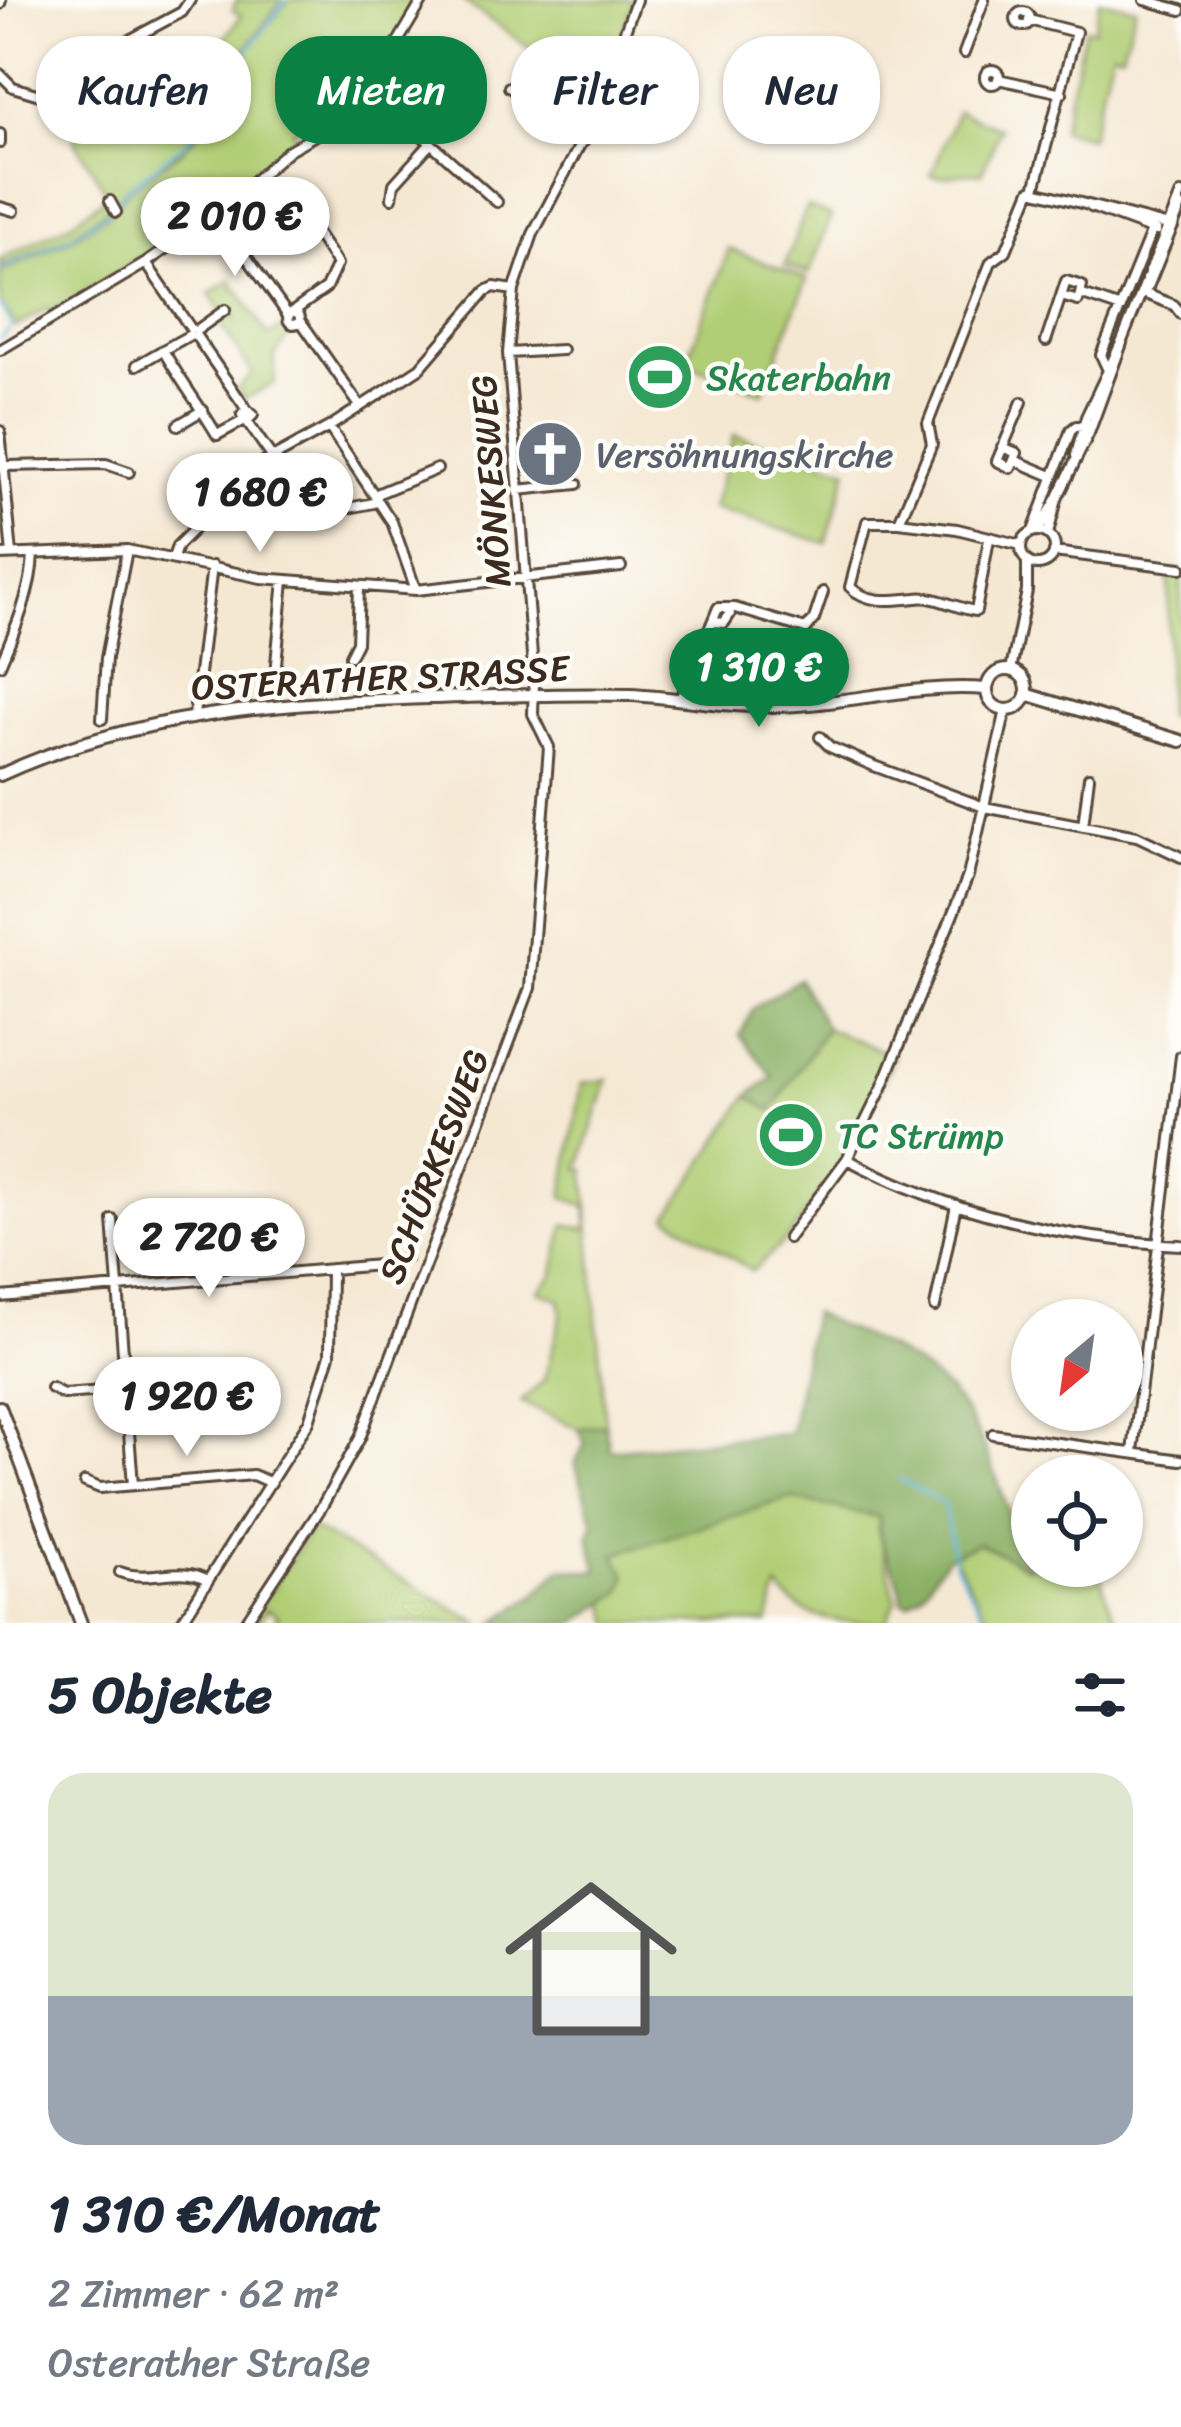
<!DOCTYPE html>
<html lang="de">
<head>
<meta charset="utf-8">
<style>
  body { margin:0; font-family:Sriracha,sans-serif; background:#f2f2f3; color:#1f2937; height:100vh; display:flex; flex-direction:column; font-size:45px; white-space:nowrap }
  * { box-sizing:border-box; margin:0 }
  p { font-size:39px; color:#747a83 }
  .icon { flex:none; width:66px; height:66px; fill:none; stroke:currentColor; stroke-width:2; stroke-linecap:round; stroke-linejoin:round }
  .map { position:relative; height:1623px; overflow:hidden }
  .drawer { display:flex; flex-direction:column; background:#fff; flex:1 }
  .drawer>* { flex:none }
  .top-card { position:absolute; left:36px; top:36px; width:1110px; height:108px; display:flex; gap:24px }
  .needle { width:78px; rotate:209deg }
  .controls { position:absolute; left:1011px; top:1299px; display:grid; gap:24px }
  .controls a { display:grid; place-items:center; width:132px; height:132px; border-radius:50%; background:#fff; box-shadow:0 3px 9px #0004; font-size:60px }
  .price { position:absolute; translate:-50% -102px; padding:0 27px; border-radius:42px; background:#fff; color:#222; font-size:39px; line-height:78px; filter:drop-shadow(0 3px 6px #0008) }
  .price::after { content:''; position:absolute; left:50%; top:72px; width:36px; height:27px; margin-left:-18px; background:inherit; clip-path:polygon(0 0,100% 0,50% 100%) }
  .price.on { background:#0b8043; color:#fff }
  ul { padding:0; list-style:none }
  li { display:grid; align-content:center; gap:24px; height:636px; padding:0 48px }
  li span { display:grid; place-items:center; height:372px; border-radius:36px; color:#555 }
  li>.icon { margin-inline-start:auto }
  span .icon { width:216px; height:216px; fill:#fffc; stroke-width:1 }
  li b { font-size:51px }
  h2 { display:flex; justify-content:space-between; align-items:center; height:144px; padding:0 48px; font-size:51px }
  .tag { padding:0 42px; border-radius:48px; background:#fff; box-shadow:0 3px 9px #0004; font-size:42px; line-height:108px }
  .tag.on { background:#0b8043; color:#fff }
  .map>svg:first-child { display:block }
  .green { fill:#b0ce75; stroke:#767c4a; stroke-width:3 }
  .forest { fill:#8cb166; stroke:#646e42; stroke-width:3 }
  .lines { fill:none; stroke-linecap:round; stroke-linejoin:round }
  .stream { stroke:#61bbde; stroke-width:3 }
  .minor-casing { stroke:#574639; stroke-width:14 }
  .secondary-casing { stroke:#574639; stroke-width:16 }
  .minor { stroke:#fff; stroke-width:8 }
  .secondary { stroke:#fff; stroke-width:10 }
  .labels { text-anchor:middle; stroke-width:9; stroke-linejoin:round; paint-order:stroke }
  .leisure-label { font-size:36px; fill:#27864d; stroke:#fdfcf7; text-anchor:start }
  .worship-label { font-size:36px; fill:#5b616d; stroke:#fdfcf7; text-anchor:start }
  .street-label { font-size:36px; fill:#3b2a1e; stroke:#fdfcf7 }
</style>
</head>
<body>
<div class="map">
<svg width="1181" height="1623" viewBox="0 0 1181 1623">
  <rect width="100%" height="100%" fill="#fdfcf7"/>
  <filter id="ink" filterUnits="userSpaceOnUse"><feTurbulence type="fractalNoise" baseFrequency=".00833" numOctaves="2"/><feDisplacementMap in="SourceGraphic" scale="24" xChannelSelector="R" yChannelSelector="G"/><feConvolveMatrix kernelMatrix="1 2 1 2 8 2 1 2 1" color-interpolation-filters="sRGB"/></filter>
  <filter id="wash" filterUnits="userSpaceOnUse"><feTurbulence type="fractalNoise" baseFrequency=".004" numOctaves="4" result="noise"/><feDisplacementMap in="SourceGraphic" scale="48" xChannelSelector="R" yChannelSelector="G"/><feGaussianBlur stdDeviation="2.7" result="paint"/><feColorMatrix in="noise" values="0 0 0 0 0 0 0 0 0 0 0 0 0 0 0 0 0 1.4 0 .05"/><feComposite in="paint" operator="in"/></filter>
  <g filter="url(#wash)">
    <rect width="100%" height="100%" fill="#f5e8d3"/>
    <path class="green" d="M236,0H282L228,72L191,136L180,148L125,189L114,204L70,236L0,267V259L71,223L108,195L75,141L85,109L102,100L136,112L144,87L203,57L213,56L241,15L233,11Z
      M289,0H419L364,98L347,115L340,110L292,131L296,142L195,226L50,313L48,308L16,327L0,303V273L71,239L112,212L127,192L180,152L195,137L248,50Z
      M462,0H634L600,98Z
      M1100,0L1136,8L1122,53L1112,51L1090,137L1061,130L1085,28L1094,29Z
      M957,111L1000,128L982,173C965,170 945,180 931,175Z
      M807,207L831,216L809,274L785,265Z
      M729,249L807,279L763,393L686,363Z
      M231,280L235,286L233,289L239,291L268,336L286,325L295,327L274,357L275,383L244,399L237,389L253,374L220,323L228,312L236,320L228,309H220L210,294Z
      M734,435L848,469L826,543L712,509Z
      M1169,571H1181V719L1166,715Z
      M826,1028L895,1056L847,1159L788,1238L752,1271L668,1216L748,1096L772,1110Z
      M608,1080L579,1169H585L605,1424L579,1429L521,1402L544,1380L562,1313L560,1299L538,1291L553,1276L565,1224L588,1229L586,1206L563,1197L582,1083Z
      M789,1498L879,1517L878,1531L896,1601L886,1623C844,1623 805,1623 778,1588L768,1623H611L606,1602L621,1592L613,1554Z
      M311,1528L480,1623H274L278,1616L267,1609L258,1623H250Z
      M978,1543L1026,1567L1032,1562V1566H1096L1117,1623H990L953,1555Z"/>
    <path class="forest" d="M799,979L826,1028L772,1111L748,1096L773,1077L740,1035L754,1008Z
      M812,1313C854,1334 906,1352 941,1384C989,1428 1005,1508 1027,1567L978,1543L947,1557L921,1594L908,1603L902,1601C902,1573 877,1552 879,1517L789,1498L615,1554L627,1577L621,1592L575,1623H494L535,1595L561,1569L598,1571L589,1536L594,1522L575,1463L585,1444L579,1429L605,1424L610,1450L790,1433Z"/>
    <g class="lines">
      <path class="stream" d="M117,204L125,191L191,138L225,80L286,0
        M0,270L69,238L110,211
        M0,306L13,326L0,338
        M899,1479L944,1504L955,1564L988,1623"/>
    </g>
  </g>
  <g filter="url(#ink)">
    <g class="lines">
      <defs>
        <path id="minor" d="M1145,0L1181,10
          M0,4L1,0
          M1016 19a7 7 0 1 1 14 0a7 7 0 1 1-14 0Z
          M1029,20L1076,32L1035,189
          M964,53L984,0
          M985 77a7 7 0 1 1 14 0a7 7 0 1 1-14 0Z
          M0,74L13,87L79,107L104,91L122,44L182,12L190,0
          M998,79L1062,93
          M509,87L583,142
          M372,91L497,202
          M0,134V143
          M392,198L394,184L431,143
          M110,201L116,212
          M0,207L14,211
          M1091,207L1156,231
          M216,214L288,315
          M146,263L191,329
          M1143,292L1148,287L1181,206
          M1143,293L1174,305L1181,314
          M1061,296L1078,301L1080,294L1121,308
          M294,311L326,288L337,264L303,214
          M288 318a6 6 0 1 1 12 0a6 6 0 1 1-12 0Z
          M300,320L360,406
          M197,330L225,310
          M190,335L163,350C180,380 200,406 217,435L245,420
          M196,336L247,410
          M1046,341L1066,281L1082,286L1080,294
          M0,350L146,263L216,214L289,150L356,112L423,0
          M508,353L562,350
          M137,365L163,350
          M1107,368L1101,355L1152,230
          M247,410L253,415L247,421L242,415Z
          M246,420L272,457
          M178,425L203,410
          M329,427L392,522L416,590
          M0,431L12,554
          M1002,447L1017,453L1014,460L1052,476
          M1076,455L1086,417L1122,341L1181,194
          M1014,460L1011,468L997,461L1022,402
          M6,466L106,464L129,472
          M518,490L577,484
          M1057,499L1089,433L1122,343
          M338,510L374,503L379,493L437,469
          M899,522H867L850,587C869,605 894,600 916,598C936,595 957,609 976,611L989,539
          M1039,530L1057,499L1048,534
          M1021 548a17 17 0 1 1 34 0a17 17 0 1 1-34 0Z
          M1033,531L1071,430L1076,426L1085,427
          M1021,545L957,529L899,522L932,444L928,423L991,262L1006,251L1031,190L1173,227
          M1054,552L1181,568
          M0,555L127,550L261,578L416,590L621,567
          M173,558L177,546L256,467L329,427L420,368L486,291L494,287L514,290
          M715,622L724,623L730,614L727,608
          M350,656L357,642L359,588
          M0,665C15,630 32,591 33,554
          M1011,670L1027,591V561
          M281,685L275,674L284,580
          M680,699L718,608H735L806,629L814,619L823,592
          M194,715L212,566
          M102,719L106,658L127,550
          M820,737L830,747L874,766L984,807L1137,836L1181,857
          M1083,826L1089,777
          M956,906L968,876L1006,710
          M847,1159C948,1213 1067,1240 1181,1245
          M113,1220L133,1485
          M788,1238L847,1159L882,1088L955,909
          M0,1297L391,1264L406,1258
          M935,1307L956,1205
          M51,1388L63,1394L223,1382L238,1374
          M993,1434L1181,1460
          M1133,1452L1181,1056
          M85,1482L100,1488L253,1475L271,1483
          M120,1572C147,1583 183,1564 207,1580
          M181,1623L309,1421L330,1355L331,1269
          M245,1623L321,1508L360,1438L530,988L549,747L533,714L534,681L508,353L514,290L533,234L594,118L636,0"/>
        <path id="secondary" d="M987 690a20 20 0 1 1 40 0a20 20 0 1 1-40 0Z
          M1026,694L1181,741
          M0,775C137,712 281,703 429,698C497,696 564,693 631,695C674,697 716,706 759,706C836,708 909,683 986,689
          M0,1407L81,1623"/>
      </defs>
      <use href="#minor" class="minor-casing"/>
      <use href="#secondary" class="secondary-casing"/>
      <use href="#minor" class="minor"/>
      <use href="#secondary" class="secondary"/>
    </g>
  </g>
  <defs>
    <symbol id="stadium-disc" viewBox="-11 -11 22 22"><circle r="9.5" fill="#2e9e5b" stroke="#fdfcf7"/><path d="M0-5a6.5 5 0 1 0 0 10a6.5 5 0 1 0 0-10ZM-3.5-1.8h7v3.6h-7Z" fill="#fff"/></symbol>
    <symbol id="church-disc" viewBox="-11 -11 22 22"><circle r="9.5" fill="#6b7280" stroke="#fdfcf7"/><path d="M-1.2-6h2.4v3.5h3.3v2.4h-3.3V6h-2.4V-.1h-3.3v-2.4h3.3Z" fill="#fff"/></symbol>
  </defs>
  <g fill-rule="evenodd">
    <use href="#stadium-disc" x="622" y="339" width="76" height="76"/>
    <use href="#church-disc" x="512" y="416" width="76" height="76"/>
    <use href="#stadium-disc" x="753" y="1097" width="76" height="76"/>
  </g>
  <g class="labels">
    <g class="leisure-label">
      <text x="706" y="390">Skaterbahn</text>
      <text x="838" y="1148">TC Strümp</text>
    </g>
    <g class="worship-label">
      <text x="596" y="467">Versöhnungskirche</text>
    </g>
    <g class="street-label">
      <text transform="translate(490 481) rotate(-94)" y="13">MÖNKESWEG</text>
      <text transform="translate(380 677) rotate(-3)" y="13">OSTERATHER STRASSE</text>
      <text transform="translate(433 1166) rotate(-69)" y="13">SCHÜRKESWEG</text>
    </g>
  </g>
</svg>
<div class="controls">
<a><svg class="needle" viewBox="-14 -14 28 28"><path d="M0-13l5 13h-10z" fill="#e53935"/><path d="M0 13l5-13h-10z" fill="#747a83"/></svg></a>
<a><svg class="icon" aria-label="locate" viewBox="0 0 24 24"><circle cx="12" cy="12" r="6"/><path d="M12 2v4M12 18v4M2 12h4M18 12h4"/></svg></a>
</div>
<b class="price" style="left:235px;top:279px">2 010 €</b>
<b class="price" style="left:260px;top:555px">1 680 €</b>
<b class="price on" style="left:759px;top:730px">1 310 €</b>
<b class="price" style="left:209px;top:1300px">2 720 €</b>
<b class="price" style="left:187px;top:1459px">1 920 €</b>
<div class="top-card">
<a class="tag">Kaufen</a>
<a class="tag on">Mieten</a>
<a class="tag">Filter</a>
<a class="tag">Neu</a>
</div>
</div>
<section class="drawer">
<h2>5 Objekte<svg class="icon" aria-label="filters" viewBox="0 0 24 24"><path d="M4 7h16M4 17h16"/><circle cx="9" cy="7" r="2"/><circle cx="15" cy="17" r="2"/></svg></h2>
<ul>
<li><span style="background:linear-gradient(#dfe7d0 60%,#9aa5b1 0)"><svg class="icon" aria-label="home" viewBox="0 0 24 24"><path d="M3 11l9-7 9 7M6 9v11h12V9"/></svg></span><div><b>1 310 €/Monat</b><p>2 Zimmer · 62 m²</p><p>Osterather Straße</p></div></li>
</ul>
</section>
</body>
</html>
